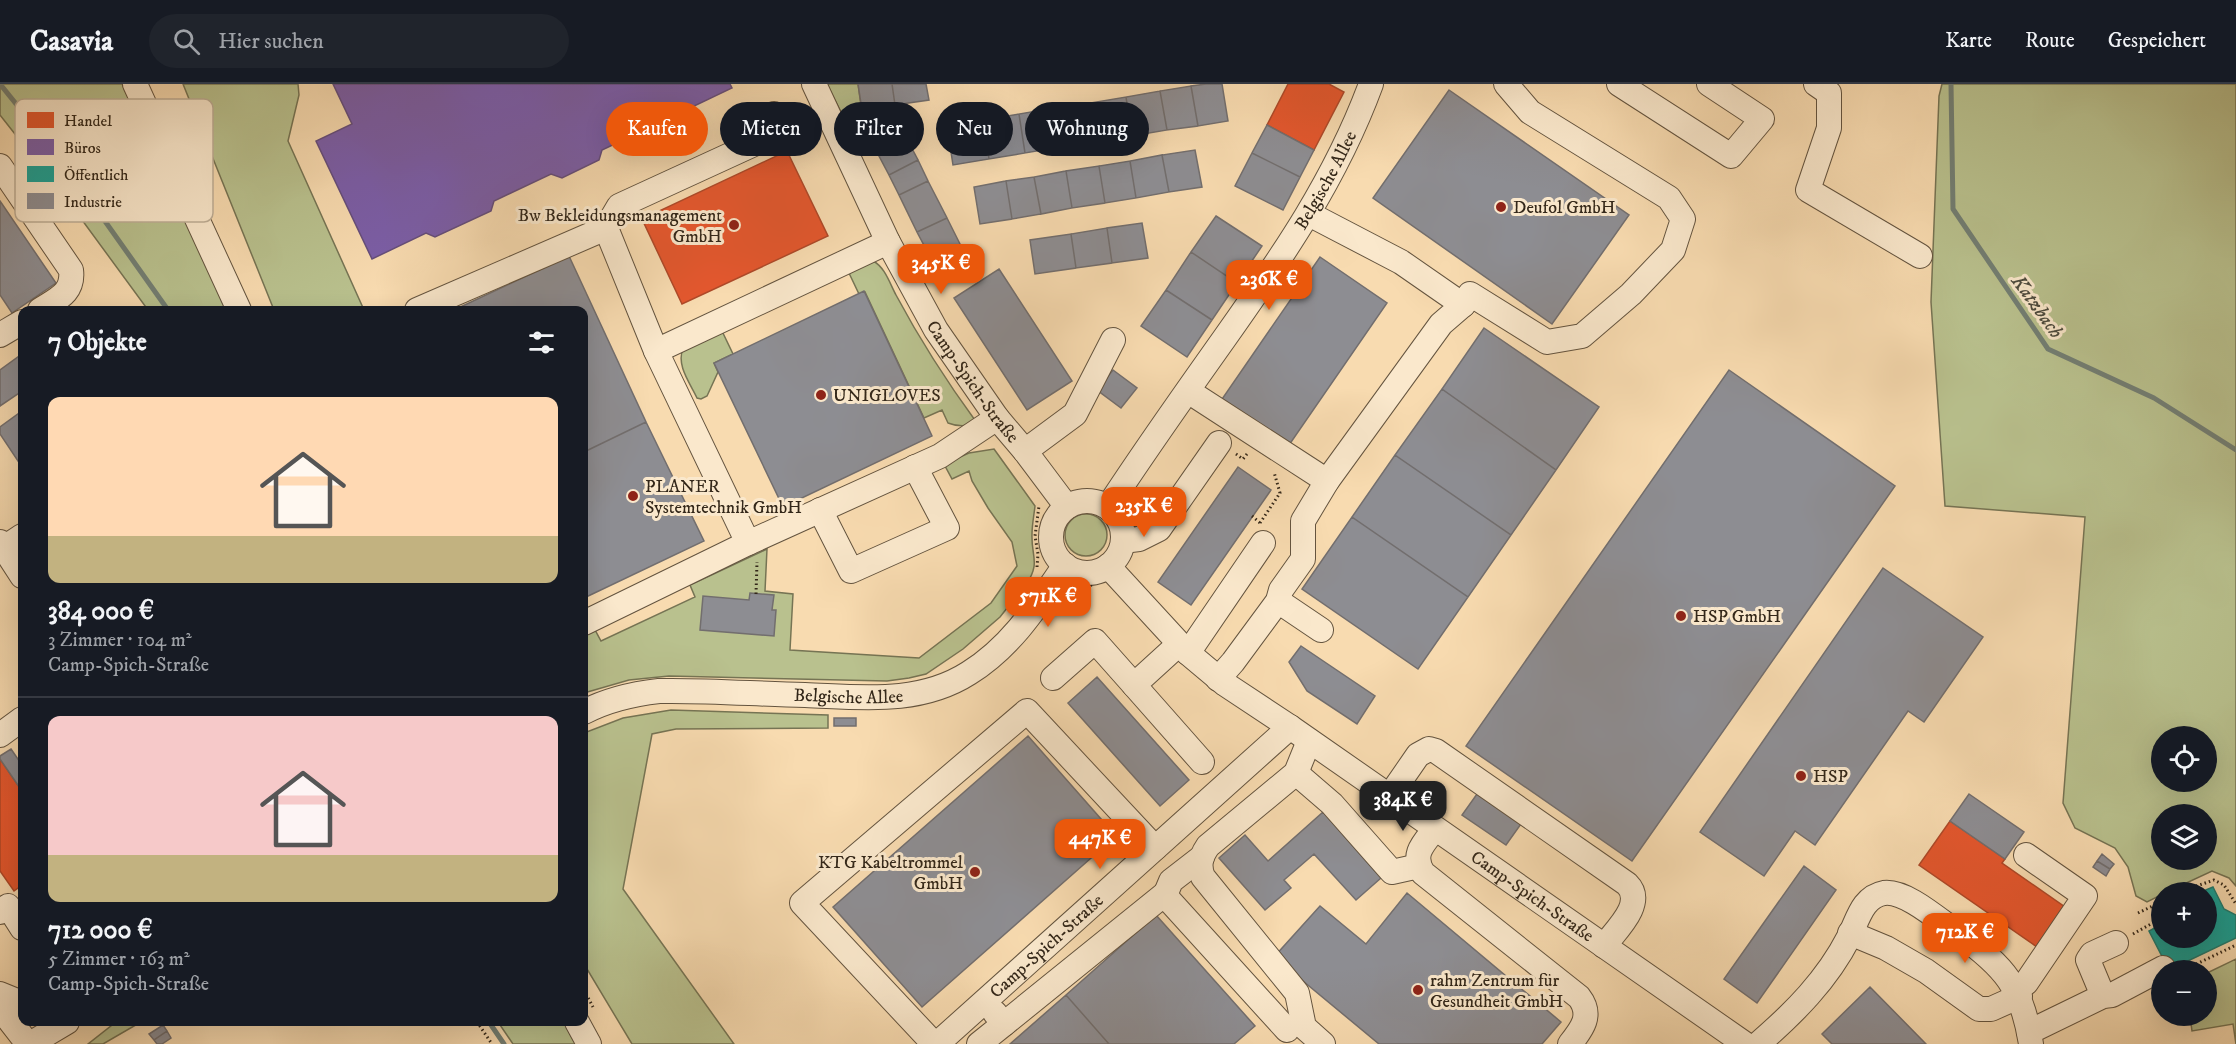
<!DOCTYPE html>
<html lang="de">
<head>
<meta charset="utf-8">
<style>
  body { margin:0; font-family:"IM FELL DW Pica",serif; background:#20242c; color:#f1f3f6; height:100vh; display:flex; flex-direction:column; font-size:22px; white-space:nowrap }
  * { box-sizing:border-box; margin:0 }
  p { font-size:20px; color:#9ea1a6 }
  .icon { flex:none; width:33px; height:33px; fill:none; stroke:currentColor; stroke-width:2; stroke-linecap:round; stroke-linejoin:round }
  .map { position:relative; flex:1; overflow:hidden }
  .side { position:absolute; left:18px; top:222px; width:570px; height:720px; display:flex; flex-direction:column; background:#171b24; border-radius:12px; box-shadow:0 6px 24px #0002 }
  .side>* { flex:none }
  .top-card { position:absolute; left:606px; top:18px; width:570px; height:54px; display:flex; gap:12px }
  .controls { position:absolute; left:2151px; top:642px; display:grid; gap:12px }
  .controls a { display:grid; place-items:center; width:66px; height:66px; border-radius:50%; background:#171b24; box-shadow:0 6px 24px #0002; font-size:30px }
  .price { position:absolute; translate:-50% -51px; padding:0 14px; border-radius:12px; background:#ea580c; color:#fff; font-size:20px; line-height:39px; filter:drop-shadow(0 2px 3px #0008) }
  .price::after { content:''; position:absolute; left:50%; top:36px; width:18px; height:14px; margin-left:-9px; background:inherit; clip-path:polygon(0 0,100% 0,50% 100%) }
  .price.on { background:#222; color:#fff }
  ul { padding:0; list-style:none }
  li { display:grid; align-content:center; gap:12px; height:318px; padding:0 30px }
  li+li { border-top:2px solid #363941 }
  li span { display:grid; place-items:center; height:186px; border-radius:12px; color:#555 }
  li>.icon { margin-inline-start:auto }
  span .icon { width:108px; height:108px; fill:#fffc; stroke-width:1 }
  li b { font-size:26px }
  h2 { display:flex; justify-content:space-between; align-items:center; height:72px; padding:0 30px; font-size:26px }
  .chip { padding:0 21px; border-radius:27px; background:#171b24; box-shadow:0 6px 24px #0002; font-size:21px; line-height:54px }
  .chip.on { background:#ea580c; color:#fff }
  header { display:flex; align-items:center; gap:36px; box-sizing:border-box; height:84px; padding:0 30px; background:#171b24; border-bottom:2px solid #363941 }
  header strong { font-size:28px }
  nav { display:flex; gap:33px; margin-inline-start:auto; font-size:21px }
  .search { width:420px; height:54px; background:#20242c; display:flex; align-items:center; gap:15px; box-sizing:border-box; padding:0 21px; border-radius:33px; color:#9ea1a6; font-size:22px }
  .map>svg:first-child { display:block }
  .green { fill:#b9c18e; stroke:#767454; stroke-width:1.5; fill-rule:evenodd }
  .shops { fill:#e4572e; stroke:#af4928; stroke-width:1.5 }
  .offices { fill:#7b5ea7; stroke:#654e7c; stroke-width:1.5 }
  .public { fill:#17a398; stroke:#1f7e72; stroke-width:1.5 }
  .industry { fill:#8d8d92; stroke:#726e6e; stroke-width:1.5 }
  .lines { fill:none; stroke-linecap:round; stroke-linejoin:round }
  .stream { stroke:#737f74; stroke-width:5 }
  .minor-casing { stroke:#64543f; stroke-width:26 }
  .path { stroke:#332719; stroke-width:3; stroke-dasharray:1.5 3; stroke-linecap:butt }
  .minor { stroke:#fae8cc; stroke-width:24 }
  .poi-dot { fill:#8f2418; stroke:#fae8cc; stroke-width:2 }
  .labels { text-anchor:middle; stroke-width:6; stroke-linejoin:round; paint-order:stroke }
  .street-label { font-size:18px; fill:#332719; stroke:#fae8cc }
  .poi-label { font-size:18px; fill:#332719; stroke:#fae8cc; text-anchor:start }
  .water-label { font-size:20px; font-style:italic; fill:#4e4c3f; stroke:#fae8cc }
  .key { fill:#fae8cc; stroke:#beae96; stroke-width:1.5 }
  .key-label { font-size:16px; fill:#332719 }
</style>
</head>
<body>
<header>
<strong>Casavia</strong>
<div class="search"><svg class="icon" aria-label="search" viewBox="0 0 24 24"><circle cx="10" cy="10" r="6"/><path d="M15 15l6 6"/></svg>Hier suchen</div>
<nav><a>Karte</a><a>Route</a><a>Gespeichert</a></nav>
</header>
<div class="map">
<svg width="2236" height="960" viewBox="0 0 2236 960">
  <rect width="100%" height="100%" fill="#f8dbb0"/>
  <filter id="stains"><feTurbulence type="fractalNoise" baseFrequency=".00333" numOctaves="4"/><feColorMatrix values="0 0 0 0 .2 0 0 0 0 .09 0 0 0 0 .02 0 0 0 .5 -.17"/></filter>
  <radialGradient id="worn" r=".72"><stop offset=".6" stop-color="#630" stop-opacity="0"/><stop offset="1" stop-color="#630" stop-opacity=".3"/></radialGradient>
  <path class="green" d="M0,0H122L228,226H148L74,125L0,31Z
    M183,0H298L299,11L288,57L364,226H274Z
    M827,0H858L864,43L847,40Z
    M1942,0H2236V802L2229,794L2212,787L2167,808H2162L2161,811L2147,818L2136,812L2128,783L2115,764L2075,744L2063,719L2085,433L1945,422L1931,218L1939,12ZM2162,652H2206V698H2162ZM2162,730H2206V776H2162Z
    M873,177C885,183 890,200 896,211C920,256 947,298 977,339C966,343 958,343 948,339L942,326L924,334L865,208L859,210L848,187Z
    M721,245L733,270L714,279L718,288L707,312L701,315L697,314C690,299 676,281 683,265Z
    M994,365L1035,422C1034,431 1032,441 1032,450C1031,473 1041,478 1026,501L1021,497L1010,510L1015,514L1000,533L963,565L926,590L909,594L887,597L669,592L629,596L584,609V549L595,546L601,557L695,513L690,501L767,465L765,507L793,510L790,566L919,574L991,519L1017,482L1012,458L988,424L972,397L969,387L952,395L944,380L969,369Z
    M1065 451a21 21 0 1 1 42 0a21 21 0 1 1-42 0Z
    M671,626L828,631V644L676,645L652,650L623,805L734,960H632L584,880V649L623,634Z
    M2236,875V960L2233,940L2192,947L2190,932H2206L2207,889Z
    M116,938H141L103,960H88Z
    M498,938H564L578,960H513Z"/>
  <path class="shops" d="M1288,0H1329L1344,8L1314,66L1267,41Z
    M787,67L828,152L682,220L642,135Z
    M0,675L22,707V801L14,807L0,787Z
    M1950,737L2005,775L2002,779L2065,823L2037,863L1919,781Z"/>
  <path class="offices" d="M333,0H730L732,4L602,66L599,76L562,94L551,90L494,117L491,127L435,153L426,149L372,175L316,57L352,40Z"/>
  <path class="public" d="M2213,803L2224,825L2236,831V854L2169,886L2149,847L2160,841L2162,854H2206V828L2209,827L2206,822V808H2201Z"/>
  <path class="industry" d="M858,0H892L895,21L862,26Z
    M892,0H926L929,16L895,21Z
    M1206,0H1222L1228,37L1198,42L1191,2Z
    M1191,2L1198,42L1167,46L1160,7Z
    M1449,6L1629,131L1552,240L1373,114Z
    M1160,7L1167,46L1132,52L1126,13Z
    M1126,13L1132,52L1097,58L1090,19Z
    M1090,19L1097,58L1061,63L1054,24Z
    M1054,24L1061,63L1025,69L1019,30Z
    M1019,30L1025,69L989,75L983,36Z
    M983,36L989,75L953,81L947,42Z
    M1267,41L1314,66L1300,93L1252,69Z
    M908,57L918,76L889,91L879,72Z
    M1195,66L1202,103L1169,108L1162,71Z
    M1252,69L1300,93L1283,126L1235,102Z
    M1162,71L1169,108L1136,114L1130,77Z
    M918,76L928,97L899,111L889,91Z
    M1130,77L1136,114L1105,119L1099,82Z
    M1099,82L1105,119L1072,124L1066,87Z
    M1066,87L1072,124L1041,130L1034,93Z
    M1034,93L1041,130L1012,135L1006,97Z
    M928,97L947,134L917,148L899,111Z
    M1006,97L1012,135L980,140L974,103Z
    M0,117L56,199L12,229L0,211Z
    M1216,132L1262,162L1237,199L1191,168Z
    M947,134L966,172L937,186L917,148Z
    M1142,139L1148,174L1112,179L1107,144Z
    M1107,144L1112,179L1076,184L1071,150Z
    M1071,150L1076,184L1035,190L1030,156Z
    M1191,168L1237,199L1212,236L1166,206Z
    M569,172L646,338L584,368V226H454Z
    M1320,173L1387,219L1287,364L1220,318Z
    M999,185L1072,297L1027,326L954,214Z
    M1166,206L1212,236L1187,273L1141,242Z
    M864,207L932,352L783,423L714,279Z
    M1484,244L1599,323L1556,386L1442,305Z
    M22,270V307L0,322V286Z
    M1113,286L1137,304L1121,324L1097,306Z
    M1729,286L1895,402L1632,777L1466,662Z
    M1442,305L1556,386L1511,451L1395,371Z
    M22,327V383L0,350V343Z
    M646,338L704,457L584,514V368Z
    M1395,371L1511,451L1468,513L1352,433Z
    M1238,383L1271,406L1191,521L1158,498Z
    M1352,433L1468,513L1418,585L1302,505Z
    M1883,484L1983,553L1924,638L1908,627L1815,761L1795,747L1764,792L1700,748Z
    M750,509L774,511L772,526H776L774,552L700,546L703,512L749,516Z
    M1301,562L1375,612L1357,640L1307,607L1289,578Z
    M1097,593L1189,696L1160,722L1068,619Z
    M834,634H856V642H834Z
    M1028,652L1116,752L922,923L833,823Z
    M11,665L22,681V707L0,675V672Z
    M1477,710L1521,740L1506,761L1462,731Z
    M1969,710L2024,748L2005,775L1950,737Z
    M1323,728L1381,794L1356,816L1314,770L1284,796L1291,804L1265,826L1219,774L1245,751L1268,777Z
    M2102,770L2114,780L2110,785L2097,777Z
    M2097,777L2110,785L2106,792L2093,783Z
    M1804,782L1836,806L1757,919L1724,895Z
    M1407,809L1561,938L1542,960H1379L1274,873L1320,822L1366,860Z
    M1156,831L1255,942L1234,960H1109L1066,911Z
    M1870,903L1926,960H1832L1822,950Z
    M1066,911L1109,960H1010Z
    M163,941L167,947L154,956L149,950Z
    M167,947L171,954L162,960H157L154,956Z"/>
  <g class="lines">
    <path class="stream" d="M0,0L63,78L168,226
      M1951,0L1953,125L2048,265L2154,314L2236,366
      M489,938L504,960"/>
    <defs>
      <g id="minor">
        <path d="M135,0L239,226"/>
        <path id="s1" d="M814,0L888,158L936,246L997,334L1025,367L1067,423"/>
        <path d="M1619,0L1731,72L1762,35L1709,0"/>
        <path d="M1816,0L1829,9V44L1808,106L1920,172"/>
        <path d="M0,82L71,186C74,209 57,215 40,226"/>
        <path d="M606,144L656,267L748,459L940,372L997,334"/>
        <path d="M1463,221L1470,210L1547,258L1582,252L1631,210L1673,166L1683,135L1669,114L1530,28L1506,0"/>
        <path d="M417,226L606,144L619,122L754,60L774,30"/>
        <path d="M0,251L22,238"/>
        <path d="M656,267L888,158"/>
        <path d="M1188,307L1327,397"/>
        <path d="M1025,367L1075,330L1113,256"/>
        <circle cx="1087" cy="453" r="36"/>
        <path id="s2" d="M1108,423C1145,366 1185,310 1224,255C1282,173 1336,95 1371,0"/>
        <path d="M820,426L851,487L947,444L915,383"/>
        <path d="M1123,457L1139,455L1159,445L1219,359"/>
        <path d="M0,458L22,492"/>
        <path d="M4,464L22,452"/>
        <path id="s3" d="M1108,482L1188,569L1225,600L1290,643L1745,960"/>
        <path d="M1278,517L1321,546"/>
        <path d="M584,539L748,459"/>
        <path d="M1179,560L1134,601L1202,678"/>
        <path d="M1188,569L1263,459"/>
        <path d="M1053,594L1095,557L1134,601"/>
        <path d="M1218,595L1233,578L1278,517L1281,506L1303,475V437L1327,397L1441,240L1463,221L1401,178L1309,130"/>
        <path id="s4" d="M584,628C607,616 632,610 659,607C707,606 756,610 805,611C861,613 919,621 969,589C1012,562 1037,522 1065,481"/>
        <path d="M0,651L22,635"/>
        <path d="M1309,657L1296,689L1208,762C1201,772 1198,781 1203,793L1297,909L1304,943L1323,960"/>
        <path d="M1296,689L1332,720L1392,788L1419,782"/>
        <path d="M1389,713L1418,671L1429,665L1436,667L1627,800C1646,819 1616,846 1604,862"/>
        <path d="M1435,745C1424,759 1411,770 1423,789L1579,913C1593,931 1582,945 1570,960"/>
        <path d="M1202,773L1171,797L1166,809L1168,815L1287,946"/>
        <path d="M0,828L8,822L22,844"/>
        <path d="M1850,849L1886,864L1926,887L1979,925H1991L2020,912"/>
        <path d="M2015,906L2026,899L2085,812L2026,771"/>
        <path d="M0,910L22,919"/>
        <path d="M2103,912L2088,876L2092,870L2116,859"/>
        <path d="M0,924L28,960"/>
        <path d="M577,938L589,960"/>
        <path d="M1004,940L1166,809"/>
        <path d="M2029,948L2103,912L2112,911L2163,884"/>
        <path d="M30,960L67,938"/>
        <path d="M934,960L802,819L1027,627L1155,764"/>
        <path id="s5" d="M937,960L1290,643"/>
        <path d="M979,960L1004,940L995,929"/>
        <path d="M1758,960C1794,929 1827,896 1849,853C1858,836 1862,813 1884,809C1906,806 1941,838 1959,850C2005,883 2022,903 2031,960"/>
      </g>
    </defs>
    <use href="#minor" class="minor-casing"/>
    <path class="path" d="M1236,370L1243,375L1247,370
      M1252,432L1260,439
      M1260,439L1280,409L1274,388
      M1037,483L1038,470L1035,452L1039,422
      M1073,506L1092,501
      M756,510L757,478
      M2179,808L2214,796L2224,801L2236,820
      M2138,829L2157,820
      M2133,850L2158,836L2157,820L2162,816
      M2184,886L2236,861
      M584,906L593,923
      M477,938L492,960"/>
    <use href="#minor" class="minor"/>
  </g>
  <g class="poi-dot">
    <circle cx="1501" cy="123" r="6"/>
    <circle cx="734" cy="141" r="6"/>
    <circle cx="821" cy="311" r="6"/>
    <circle cx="633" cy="412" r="6"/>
    <circle cx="1681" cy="532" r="6"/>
    <circle cx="1801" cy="692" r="6"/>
    <circle cx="975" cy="788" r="6"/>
    <circle cx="1418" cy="906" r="6"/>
  </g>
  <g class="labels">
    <g class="street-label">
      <text dy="6" stroke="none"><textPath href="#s2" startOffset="393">Belgische Allee</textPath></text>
      <text dy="6" stroke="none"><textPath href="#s1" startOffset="338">Camp-Spich-Straße</textPath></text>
      <text dy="6" stroke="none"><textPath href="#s4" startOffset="268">Belgische Allee</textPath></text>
      <text dy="6" stroke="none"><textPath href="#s3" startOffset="540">Camp-Spich-Straße</textPath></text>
      <text dy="6" stroke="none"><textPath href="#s5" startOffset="147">Camp-Spich-Straße</textPath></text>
    </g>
    <g class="poi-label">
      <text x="1513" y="129">Deufol GmbH</text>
      <text x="722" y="137" text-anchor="end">Bw Bekleidungsmanagement<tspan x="722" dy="21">GmbH</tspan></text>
      <text x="833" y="317">UNIGLOVES</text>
      <text x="645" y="408">PLANER<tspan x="645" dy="21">Systemtechnik GmbH</tspan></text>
      <text x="1693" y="538">HSP GmbH</text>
      <text x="1813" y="698">HSP</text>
      <text x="963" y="784" text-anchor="end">KTG Kabeltrommel<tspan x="963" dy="21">GmbH</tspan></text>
      <text x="1430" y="902">rahm Zentrum für<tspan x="1430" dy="21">Gesundheit GmbH</tspan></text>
    </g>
    <g class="water-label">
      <text transform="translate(2038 222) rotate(54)" y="7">Katzbach</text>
    </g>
  </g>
  <rect x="15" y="15" width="198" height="123" rx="9" class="key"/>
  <rect x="27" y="28" width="27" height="16" fill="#e4572e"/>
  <rect x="27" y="55" width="27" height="16" fill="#7b5ea7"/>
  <rect x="27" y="82" width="27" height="16" fill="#17a398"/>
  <rect x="27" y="109" width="27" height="16" fill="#8d8d92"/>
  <g class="key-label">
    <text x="64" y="42">Handel</text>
    <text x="64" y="69">Büros</text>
    <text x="64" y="96">Öffentlich</text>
    <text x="64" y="123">Industrie</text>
  </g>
  <rect width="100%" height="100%" filter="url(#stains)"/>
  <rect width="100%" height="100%" fill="url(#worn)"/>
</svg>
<div class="controls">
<a><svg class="icon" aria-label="locate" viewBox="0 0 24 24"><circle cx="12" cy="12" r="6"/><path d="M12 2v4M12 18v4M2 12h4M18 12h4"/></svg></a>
<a><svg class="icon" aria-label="layers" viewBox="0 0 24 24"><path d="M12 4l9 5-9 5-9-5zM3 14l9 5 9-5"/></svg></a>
<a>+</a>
<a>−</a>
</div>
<b class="price" style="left:941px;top:211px">345K €</b>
<b class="price" style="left:1269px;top:227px">236K €</b>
<b class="price" style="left:1144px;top:454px">235K €</b>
<b class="price" style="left:1048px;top:544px">571K €</b>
<b class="price on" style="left:1403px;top:748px">384K €</b>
<b class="price" style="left:1100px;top:786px">447K €</b>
<b class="price" style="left:1965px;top:880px">712K €</b>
<div class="top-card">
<a class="chip on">Kaufen</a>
<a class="chip">Mieten</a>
<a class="chip">Filter</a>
<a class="chip">Neu</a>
<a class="chip">Wohnung</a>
</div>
<section class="side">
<h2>7 Objekte<svg class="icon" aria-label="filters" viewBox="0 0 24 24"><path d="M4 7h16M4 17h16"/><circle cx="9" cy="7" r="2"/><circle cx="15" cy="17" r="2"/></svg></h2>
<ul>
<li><span style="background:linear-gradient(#ffd9b3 75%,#c2b280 0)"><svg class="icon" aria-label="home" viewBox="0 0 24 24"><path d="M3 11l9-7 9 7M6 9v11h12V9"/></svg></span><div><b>384 000 €</b><p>3 Zimmer · 104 m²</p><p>Camp-Spich-Straße</p></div></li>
<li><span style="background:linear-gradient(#f6c9c9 75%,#c2b280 0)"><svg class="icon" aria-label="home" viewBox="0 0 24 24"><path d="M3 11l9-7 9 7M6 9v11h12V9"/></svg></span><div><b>712 000 €</b><p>5 Zimmer · 163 m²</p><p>Camp-Spich-Straße</p></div></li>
</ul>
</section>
</div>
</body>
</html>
